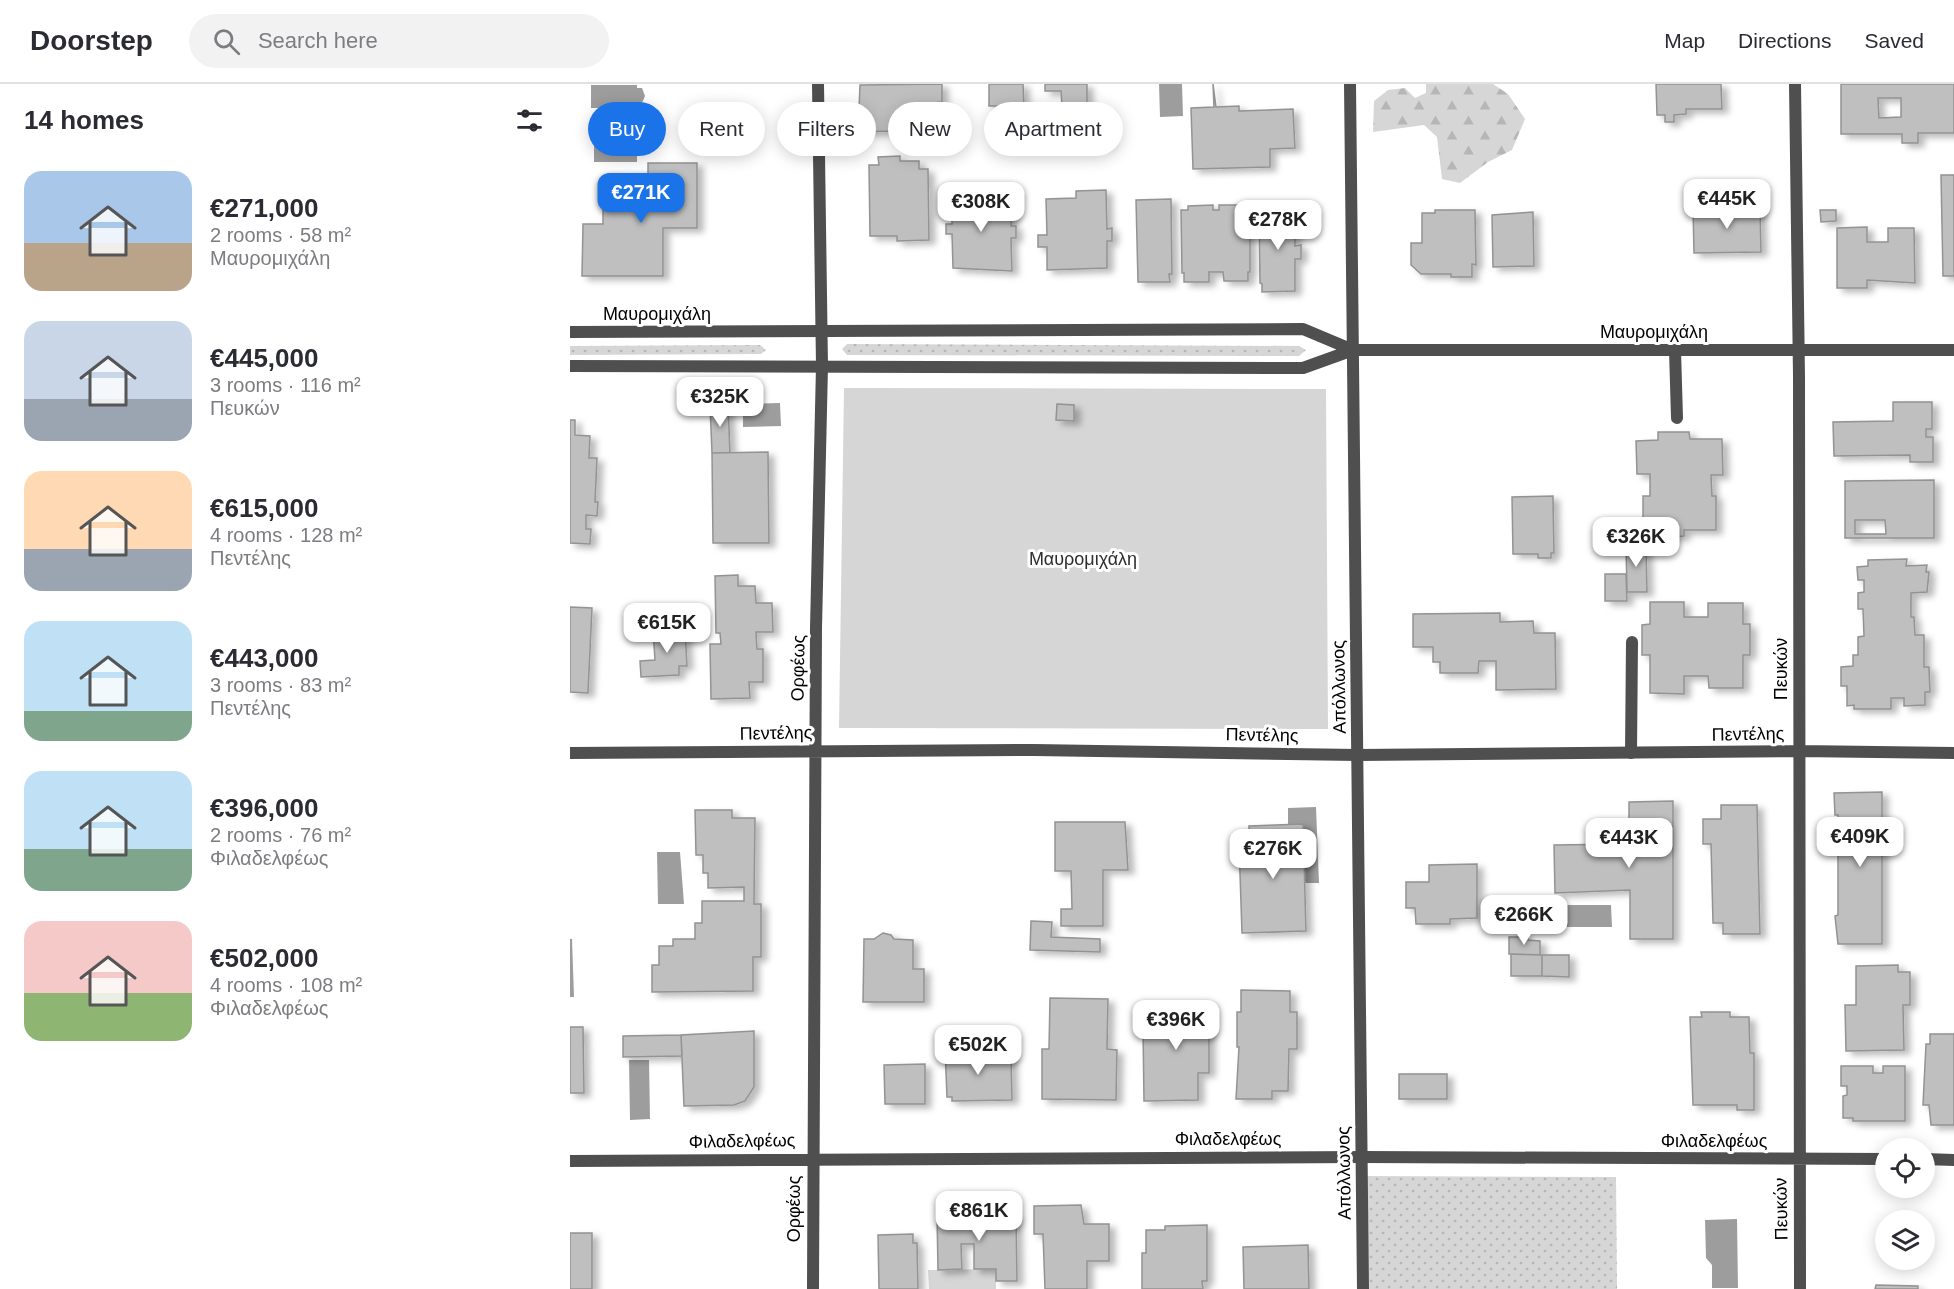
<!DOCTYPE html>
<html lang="en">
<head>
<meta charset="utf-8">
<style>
  body { margin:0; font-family:Helvetica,sans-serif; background:#f2f2f3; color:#2b2b33; height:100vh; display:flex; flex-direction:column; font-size:22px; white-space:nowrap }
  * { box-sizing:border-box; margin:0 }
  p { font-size:20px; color:#7c7c81 }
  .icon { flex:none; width:33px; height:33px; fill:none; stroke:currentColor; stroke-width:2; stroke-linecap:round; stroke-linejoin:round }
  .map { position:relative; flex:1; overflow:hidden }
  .sheet { display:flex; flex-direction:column; background:#fff; width:570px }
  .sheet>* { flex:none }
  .guide { position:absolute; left:18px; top:18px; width:570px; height:54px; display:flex; gap:12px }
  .fabs { position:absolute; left:1305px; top:1054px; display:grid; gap:12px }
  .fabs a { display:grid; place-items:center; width:60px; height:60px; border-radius:50%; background:#fff; box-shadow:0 3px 15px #0003; font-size:30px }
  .price { position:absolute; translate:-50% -51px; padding:0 14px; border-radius:12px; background:#fff; color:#222; font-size:20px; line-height:39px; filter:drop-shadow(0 2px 3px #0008) }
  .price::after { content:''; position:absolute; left:50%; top:36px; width:18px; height:14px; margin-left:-9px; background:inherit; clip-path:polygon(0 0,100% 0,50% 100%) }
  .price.current { background:#1a73e8; color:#fff }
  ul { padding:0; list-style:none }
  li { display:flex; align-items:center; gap:18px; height:150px; padding:0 24px }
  li span { display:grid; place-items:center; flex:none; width:168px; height:120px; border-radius:18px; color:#555 }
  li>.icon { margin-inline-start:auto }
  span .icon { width:72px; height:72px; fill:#fffc; stroke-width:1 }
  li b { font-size:26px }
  h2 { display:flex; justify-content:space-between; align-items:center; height:72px; padding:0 24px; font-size:26px }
  .pill { padding:0 21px; border-radius:27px; background:#fff; box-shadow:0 3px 15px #0003; font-size:21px; line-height:54px }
  .pill.current { background:#1a73e8; color:#fff }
  header { display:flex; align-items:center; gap:36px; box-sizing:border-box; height:84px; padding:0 30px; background:#fff; border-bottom:2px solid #e1e1e2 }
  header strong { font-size:28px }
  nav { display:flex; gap:33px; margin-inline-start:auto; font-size:21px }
  .search { width:420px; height:54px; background:#f2f2f3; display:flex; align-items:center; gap:15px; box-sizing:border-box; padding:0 21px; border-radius:33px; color:#7c7c81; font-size:22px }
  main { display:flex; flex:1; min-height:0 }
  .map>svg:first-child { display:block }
  .grass { fill:url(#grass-dots) }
  .forest { fill:url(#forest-firs) }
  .park { fill:#d6d6d6 }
  .water { fill:#9d9d9d }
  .building { fill:#bfbfbf; stroke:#939393; stroke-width:1.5; fill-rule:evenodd; filter:url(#shadow) }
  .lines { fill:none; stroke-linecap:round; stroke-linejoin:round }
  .service { stroke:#4f4f4f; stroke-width:12 }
  .minor { stroke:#4f4f4f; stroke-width:12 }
  .tertiary { stroke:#4f4f4f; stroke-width:12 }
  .labels { text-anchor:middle; stroke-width:6; stroke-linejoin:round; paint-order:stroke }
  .street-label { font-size:18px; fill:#000; stroke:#fff }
  .park-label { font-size:18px; fill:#2d2d2d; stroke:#fff }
</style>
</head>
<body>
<header>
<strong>Doorstep</strong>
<div class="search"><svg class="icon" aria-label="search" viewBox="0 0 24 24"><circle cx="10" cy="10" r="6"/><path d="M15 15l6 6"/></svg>Search here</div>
<nav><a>Map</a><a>Directions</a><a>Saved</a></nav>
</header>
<main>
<section class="sheet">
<h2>14 homes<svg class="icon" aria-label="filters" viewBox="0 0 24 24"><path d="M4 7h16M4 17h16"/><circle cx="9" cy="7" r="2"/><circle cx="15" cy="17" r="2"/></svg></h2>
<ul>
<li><span style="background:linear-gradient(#a9c7e8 60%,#b9a48a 0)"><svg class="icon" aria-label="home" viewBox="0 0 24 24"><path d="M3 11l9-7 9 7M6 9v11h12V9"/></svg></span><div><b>€271,000</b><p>2 rooms · 58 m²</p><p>Μαυρομιχάλη</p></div></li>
<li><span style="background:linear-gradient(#c9d6e8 65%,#9aa5b1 0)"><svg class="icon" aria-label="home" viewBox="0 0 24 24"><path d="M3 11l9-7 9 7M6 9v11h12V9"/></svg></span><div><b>€445,000</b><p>3 rooms · 116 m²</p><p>Πευκών</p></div></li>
<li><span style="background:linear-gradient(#ffd9b3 65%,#9aa5b1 0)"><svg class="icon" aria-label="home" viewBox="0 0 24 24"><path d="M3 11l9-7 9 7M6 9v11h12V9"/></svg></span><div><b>€615,000</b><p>4 rooms · 128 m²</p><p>Πεντέλης</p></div></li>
<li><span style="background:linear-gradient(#bfe0f5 75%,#7fa58c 0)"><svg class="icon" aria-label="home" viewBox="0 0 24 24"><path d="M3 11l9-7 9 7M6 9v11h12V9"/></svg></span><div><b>€443,000</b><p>3 rooms · 83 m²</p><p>Πεντέλης</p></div></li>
<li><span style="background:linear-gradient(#bfe0f5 65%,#7fa58c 0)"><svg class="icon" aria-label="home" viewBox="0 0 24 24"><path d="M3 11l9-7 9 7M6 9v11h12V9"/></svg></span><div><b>€396,000</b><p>2 rooms · 76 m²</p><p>Φιλαδελφέως</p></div></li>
<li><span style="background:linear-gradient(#f6c9c9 60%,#8fb573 0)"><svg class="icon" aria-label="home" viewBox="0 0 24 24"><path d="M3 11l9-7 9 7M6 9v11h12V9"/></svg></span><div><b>€502,000</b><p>4 rooms · 108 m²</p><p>Φιλαδελφέως</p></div></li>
</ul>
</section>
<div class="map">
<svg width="1384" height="1205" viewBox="0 0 1384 1205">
  <defs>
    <pattern id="grass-dots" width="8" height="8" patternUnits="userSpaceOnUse" patternTransform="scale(1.5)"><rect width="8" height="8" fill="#d6d6d6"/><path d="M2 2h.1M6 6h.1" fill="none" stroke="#b6b6b6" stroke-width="1.8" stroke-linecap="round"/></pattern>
    <pattern id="forest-firs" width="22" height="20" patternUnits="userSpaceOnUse" patternTransform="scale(1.5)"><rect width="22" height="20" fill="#d6d6d6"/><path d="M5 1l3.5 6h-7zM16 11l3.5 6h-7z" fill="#b6b6b6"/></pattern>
    <filter id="shadow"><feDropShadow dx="6" dy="4" stdDeviation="3" flood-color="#0004"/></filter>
  </defs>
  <rect width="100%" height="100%" fill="#fff"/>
  <path class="grass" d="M277,260L729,262L736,266L729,272L277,271L272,265Z
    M190,261L196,266L191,270L0,271V262Z
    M793,1092L1046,1093L1047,1205H795Z"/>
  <path class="forest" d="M856,0H923L938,10L955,35L942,66L918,78L890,99L872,95L867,53L854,41L803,48L804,17L818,6L835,4L845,14L856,9Z"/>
  <path class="park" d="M274,304L756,305L758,645L269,644Z
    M426,1185V1205H359L358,1186Z"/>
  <path class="water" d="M589,0H612L613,32L590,33Z
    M21,1H67V4H72L75,12L72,19H67L66,24H21Z
    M24,46H51V57H67V78H24Z
    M210,319L211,342L173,343V320Z
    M746,723L749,799H735L732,740H718V724Z
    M87,768H110L114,820H88Z
    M996,821H1041L1042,843H996Z
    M0,855H2L4,913H0Z
    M59,976H79L80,1035L60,1036Z
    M1167,1135L1168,1204H1142V1181L1136,1174L1135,1136Z"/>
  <path class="building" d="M372,0V18L364,19L365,46L288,48L290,1Z
    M419,0H453L454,22H419Z
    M475,0H517V23H492L491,7H475Z
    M643,0L646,23L669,22V27L723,25L725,64L700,65V83L623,85L621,24L644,23Z
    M1086,0H1151L1152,25H1116V30L1104,31V38H1095V31H1087Z
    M1271,0H1384V49H1348V59H1332V50H1271ZM1308,14H1331V33L1309,34Z
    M516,26L538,27L537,59H515Z
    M330,72V77H349V85H358L359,156L327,157V152H300L299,81H309L308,73Z
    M78,79H127V144H93V192H12L13,140H33V109H43L47,104L51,109H78Z
    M1371,91H1384V192H1373Z
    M536,106L537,145L542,144V157H537V184L477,186V163H468V151H477L476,115L506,114V107Z
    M392,108H413L414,113H432V122L441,121V142H446V154H441L442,187L383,184L382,150H376V140H382V117H392Z
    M601,115L602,190H599L600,198H568L566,116Z
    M643,121V126H649V121H675L674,126H680V188H678V197H654L653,188H639V198H614V189H612L611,126H618V122Z
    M1190,124L1191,168L1124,169L1123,125Z
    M865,126H905L906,181L902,180V193H881V190H851L841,181V159H852V129H865Z
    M1250,126H1266V137L1251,138Z
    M689,127H725V162L731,161V175H725V207L692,208V200L690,199Z
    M963,128L964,182L923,183L922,131Z
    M1297,143V158H1318V144H1344L1345,199L1297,196V204H1267V144Z
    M1323,318H1362V345H1356V353H1363V378H1340V371L1264,372L1263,338L1323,337Z
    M158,319L160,369H142L140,320Z
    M487,320L504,321V337L486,336Z
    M0,336H5V351L20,352L19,374H27L25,418H28L27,432L16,431V445H21L20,460L0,459Z
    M1088,348H1119L1120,355H1152L1153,391H1141L1142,412H1146V446H1114V452L1097,453V447H1073V412H1080V390H1067L1066,357L1088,356Z
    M198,368L199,459H143L142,369Z
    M1364,396V454H1275V397ZM1285,436H1315L1316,450H1285Z
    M983,412L984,469H981V474H968V470H943L942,413Z
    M1056,461H1076L1077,508H1057Z
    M1337,475L1336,482L1357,481L1356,488H1359L1357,508L1341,509V533H1344L1345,551H1354V583H1359L1360,608H1355V621L1334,622V614H1321V625H1284V621L1277,622V602H1271V583L1283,582V571H1288V553L1294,552L1293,525H1288V509L1294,508V496H1288L1287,483L1298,482V476Z
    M1035,490H1056L1057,517H1035Z
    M168,491V502H185L186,519H202L203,548H186L187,565H193V598H179L180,614L141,615L140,560H151L150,549H146L145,492Z
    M1080,518H1114V533H1138V519H1173V540H1180V571H1173V604H1139L1138,592H1114V610L1080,609V571H1072V541L1080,540Z
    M0,523L22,524L18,609L0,608Z
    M930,529V538L963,537L964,549H985L986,605L926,606V577H909L908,589H870V578H863V563H843V530Z
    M115,544L117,582H109V591L71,593L70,577L85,576L83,545Z
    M1312,708V860H1268L1265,832L1268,831V731H1265L1264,709Z
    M1103,717V855H1060V806L985,809L984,761L1059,760V718Z
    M1151,721H1187L1190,850H1153V839H1143L1141,760H1133V735H1151Z
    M125,726H162V734H185L184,820H191V873H183V907L82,908V881H89V862H103V855H125V839H132V817H174V803L138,804V789H133V771H126Z
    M485,738H555L558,786H533V842H491V825H502L501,787H485Z
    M733,740L736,847L672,849L669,760H679V742Z
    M907,780V834L880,835V840H846L845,824H836V798H859V781Z
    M461,837L482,838L481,853L530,855V868L460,866Z
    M313,849L321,851L324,855L343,856V885H354V918H293L294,855H304Z
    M939,853H958V856L970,857V871L939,870Z
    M941,870L972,871V892H941Z
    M972,871H999V893L972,892Z
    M1328,881V888H1340V921H1333L1334,966L1276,967L1275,921H1286V882Z
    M671,906L720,907V928H727V965H719L718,1007H702V1015H666L669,963H667V928H671Z
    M480,914L538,915L537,965L547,966L546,1016L472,1015V965H479Z
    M583,919H639V989H628V1016L574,1017L573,945H583Z
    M1131,928H1160V933H1179L1180,969H1184V1026H1167V1021H1123L1120,933H1132Z
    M0,943H13L14,1009H0Z
    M184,947V1003L175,1017L164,1021L114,1022L111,951Z
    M1360,950H1384V1041H1361L1359,1021H1353L1356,960H1360Z
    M111,951L112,972L53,973V952Z
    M408,963V972L441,971L442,1016L382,1017V1013H377L375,964Z
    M355,980V1020H315L314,981Z
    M1271,982H1303V989H1313V982H1335V1037H1283V1034H1273V1012L1277,1011V1002H1271Z
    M829,990H877V1015H829Z
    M511,1121L514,1140H539V1177H517V1205H475L473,1150H464V1122Z
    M446,1129L447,1197H426V1185H404V1160H391L392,1185L368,1186L367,1130Z
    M637,1141V1197H632L633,1205H572V1169H576V1146H595V1142Z
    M0,1149H22V1205H0Z
    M343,1150V1159H347L348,1205H309L308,1151Z
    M738,1161L739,1205H674L673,1163Z
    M1306,1201L1348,1202V1205H1305Z"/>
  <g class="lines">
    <path class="service" d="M1105,266L1107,334
      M1061,669L1062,558"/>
    <path class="minor" d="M1225,0L1229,292L1230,1205
      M0,669L464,666L788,671L1229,667L1384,669
      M1354,1075L1384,1076
      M0,1077L792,1073L1316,1075
      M243,1205L246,544L252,282L248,0"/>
    <path class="tertiary" d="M780,0L793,1205
      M0,248L733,245L783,266
      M0,282L733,284L783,266H1384"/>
  </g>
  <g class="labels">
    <g class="street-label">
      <text x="87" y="236">Μαυρομιχάλη</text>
      <text x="1084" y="254">Μαυρομιχάλη</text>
      <text transform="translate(228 584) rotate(-89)" y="6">Ορφέως</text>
      <text transform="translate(1211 585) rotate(-90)" y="6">Πευκών</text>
      <text transform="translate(769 603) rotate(-91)" y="6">Απόλλωνος</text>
      <text transform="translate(206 649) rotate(-1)" y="6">Πεντέλης</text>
      <text transform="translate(1178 650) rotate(-1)" y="6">Πεντέλης</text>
      <text transform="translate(692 651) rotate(1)" y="6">Πεντέλης</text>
      <text x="658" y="1061">Φιλαδελφέως</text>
      <text transform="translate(172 1057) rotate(-1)" y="6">Φιλαδελφέως</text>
      <text x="1144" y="1063">Φιλαδελφέως</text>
      <text transform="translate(774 1089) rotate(-91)" y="6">Απόλλωνος</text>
      <text transform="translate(224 1125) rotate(-90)" y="6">Ορφέως</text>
      <text transform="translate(1211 1125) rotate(-91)" y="6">Πευκών</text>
    </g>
    <g class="park-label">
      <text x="513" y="481">Μαυρομιχάλη</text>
    </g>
  </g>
</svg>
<div class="fabs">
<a><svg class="icon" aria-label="locate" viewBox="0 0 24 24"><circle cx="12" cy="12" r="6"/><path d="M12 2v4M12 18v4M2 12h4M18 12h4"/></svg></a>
<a><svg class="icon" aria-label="layers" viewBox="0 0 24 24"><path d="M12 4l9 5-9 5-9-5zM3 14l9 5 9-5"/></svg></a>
</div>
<b class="price current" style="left:71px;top:140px">€271K</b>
<b class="price" style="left:1157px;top:146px">€445K</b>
<b class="price" style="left:411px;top:149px">€308K</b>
<b class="price" style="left:708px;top:167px">€278K</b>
<b class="price" style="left:150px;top:344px">€325K</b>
<b class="price" style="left:1066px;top:484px">€326K</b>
<b class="price" style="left:97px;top:570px">€615K</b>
<b class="price" style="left:1290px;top:784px">€409K</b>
<b class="price" style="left:1059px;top:785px">€443K</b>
<b class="price" style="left:703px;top:796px">€276K</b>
<b class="price" style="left:954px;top:862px">€266K</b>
<b class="price" style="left:606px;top:967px">€396K</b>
<b class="price" style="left:408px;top:992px">€502K</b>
<b class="price" style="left:409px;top:1158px">€861K</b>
<div class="guide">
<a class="pill current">Buy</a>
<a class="pill">Rent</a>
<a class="pill">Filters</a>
<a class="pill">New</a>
<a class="pill">Apartment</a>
</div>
</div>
</main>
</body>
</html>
